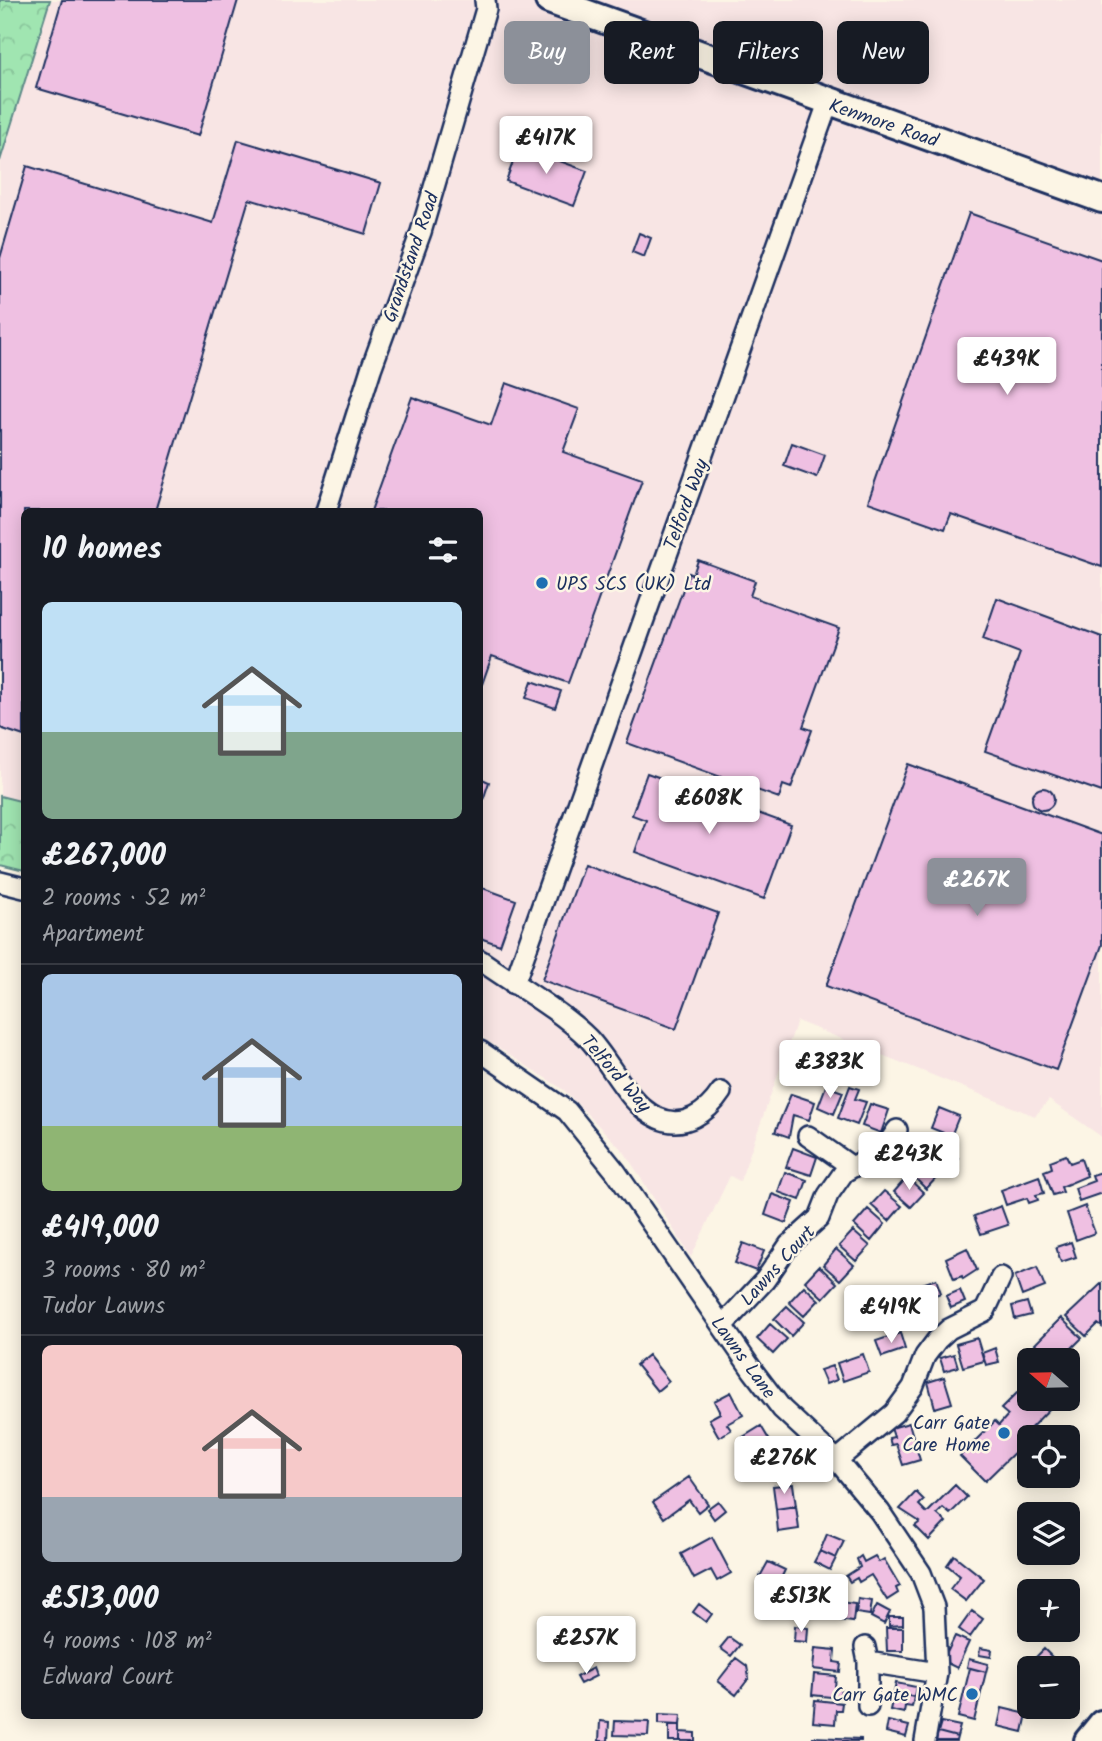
<!DOCTYPE html>
<html lang="en">
<head>
<meta charset="utf-8">
<style>
  body { margin:0; font-family:Kalam,sans-serif; background:#20242c; color:#f1f3f6; height:100vh; display:flex; flex-direction:column; font-size:26px; white-space:nowrap }
  * { box-sizing:border-box; margin:0 }
  p { font-size:23px; color:#9ea1a6 }
  .icon { flex:none; width:38px; height:38px; fill:none; stroke:currentColor; stroke-width:2; stroke-linecap:round; stroke-linejoin:round }
  .map { position:relative; flex:1; overflow:hidden }
  .sheet { position:absolute; left:21px; top:508px; width:462px; height:1211px; display:flex; flex-direction:column; background:#171b24; border-radius:10px; box-shadow:0 4px 18px #0003 }
  .sheet>* { flex:none }
  .banner { position:absolute; left:504px; top:21px; width:492px; height:63px; display:flex; gap:14px }
  .needle { width:46px; rotate:290deg }
  .controls { position:absolute; left:1017px; top:1348px; display:grid; gap:14px }
  .controls a { display:grid; place-items:center; width:63px; height:63px; border-radius:10px; background:#171b24; box-shadow:0 4px 18px #0003; font-size:35px }
  .price { position:absolute; translate:-50% -60px; padding:0 16px; border-radius:7px; background:#fff; color:#222; font-size:23px; line-height:46px; filter:drop-shadow(0 2px 4px #0008) }
  .price::after { content:''; position:absolute; left:50%; top:42px; width:21px; height:16px; margin-left:-10px; background:inherit; clip-path:polygon(0 0,100% 0,50% 100%) }
  .price.selected { background:#8c9099; color:#fff }
  ul { padding:0; list-style:none }
  li { display:grid; align-content:center; gap:14px; height:371px; padding:0 21px }
  li+li { border-top:2px solid #363941 }
  li span { display:grid; place-items:center; height:217px; border-radius:10px; color:#555 }
  li>.icon { margin-inline-start:auto }
  span .icon { width:126px; height:126px; fill:#fffc; stroke-width:1 }
  li b { font-size:30px }
  h2 { display:flex; justify-content:space-between; align-items:center; height:84px; padding:0 21px; font-size:30px }
  .pill { padding:0 24px; border-radius:10px; background:#171b24; box-shadow:0 4px 18px #0003; font-size:24px; line-height:63px }
  .pill.selected { background:#8c9099; color:#fff }
  .map>svg:first-child { display:block }
  .built { fill:#f8e5e4 }
  .forest { fill:url(#forest-crowns); stroke:#5e8a88; stroke-width:2 }
  .building { fill:#efc0e2; stroke:#1b2f5e; stroke-width:2 }
  .lines { fill:none; stroke-linecap:round; stroke-linejoin:round }
  .street-casing { stroke:#1b2f5e; stroke-width:24 }
  .secondary-casing { stroke:#1b2f5e; stroke-width:32 }
  .street { stroke:#fcf5e5; stroke-width:19 }
  .secondary { stroke:#fcf5e5; stroke-width:26 }
  .poi-dot { fill:#1f6fb2; stroke:#fcf5e5; stroke-width:2.5 }
  .labels { text-anchor:middle; stroke-width:5; stroke-linejoin:round; paint-order:stroke }
  .street-label { font-size:19px; fill:#1b2f5e; stroke:#fcf5e5 }
  .poi-label { font-size:19px; fill:#1b2f5e; stroke:#fcf5e5; text-anchor:end }
</style>
</head>
<body>
<div class="map">
<svg width="1102" height="1741" viewBox="0 0 1102 1741">
  <defs>
    <pattern id="forest-crowns" width="20" height="18" patternUnits="userSpaceOnUse" patternTransform="scale(1.75)"><rect width="20" height="18" fill="#a0e5b1"/><path d="M2 6a3 3 0 1 1 6 0M12 15a3 3 0 1 1 6 0" fill="none" stroke="#89c59b"/></pattern>
  </defs>
  <rect width="100%" height="100%" fill="#fcf5e5"/>
  <filter id="ink" filterUnits="userSpaceOnUse"><feTurbulence type="fractalNoise" baseFrequency=".0143" numOctaves="2"/><feDisplacementMap in="SourceGraphic" scale="14" xChannelSelector="R" yChannelSelector="G"/><feConvolveMatrix kernelMatrix="1 2 1 2 8 2 1 2 1" color-interpolation-filters="sRGB"/></filter>
  <g filter="url(#ink)">
    <path class="built" d="M0,0H1102V1137L1049,1100L1035,1116L797,1021L740,1181L730,1176L691,1257L625,1153L564,1090L480,1036V511H24V802L0,796Z"/>
    <path class="forest" d="M0,0H50L0,161Z
      M0,796L24,802V871L0,865Z"/>
    <path class="building" d="M62,0H238L198,136L36,88Z
      M238,140L381,183L366,234L249,199L155,511H24V736L0,728V258L27,166L213,223Z
      M519,146L587,171L574,206L506,181Z
      M969,213L1102,260V567L951,514L945,529L868,502Z
      M639,233L651,238L644,257L632,252Z
      M506,383L579,409L563,452L642,480L568,683L492,656L480,690V511H371L412,397L491,425Z
      M792,443L825,455L817,478L784,466Z
      M698,560L755,581L750,596L839,628L803,727L812,730L791,788L783,785L779,798L627,743L689,573L693,575Z
      M997,598L1102,637V792L985,751L1020,653L983,639Z
      M532,681L561,691L555,708L526,698Z
      M908,764L1102,835V945L1056,1070L826,986Z
      M647,773L791,825L764,899L635,852L646,820L632,815Z
      M480,778L489,782L481,806H480Z
      M1032 799a11 11 0 1 1 22 0a11 11 0 1 1-22 0Z
      M584,864L718,913L676,1029L542,980Z
      M480,887L516,900L500,945L480,938Z
      M826,1086L843,1092L834,1114L818,1107Z
      M850,1086L859,1089L855,1099L866,1102L857,1125L838,1118Z
      M791,1094L815,1102L809,1120L793,1115L789,1137L775,1132Z
      M870,1104L889,1110L881,1133L862,1126Z
      M939,1108L959,1116L951,1136L931,1128Z
      M933,1135L955,1143L950,1155L958,1158L953,1170L941,1165L942,1160L926,1154Z
      M793,1148L817,1157L811,1175L786,1167Z
      M1066,1155L1070,1163L1081,1159L1087,1176L1061,1187L1063,1192L1053,1195L1044,1171L1052,1168L1050,1161Z
      M926,1161L940,1174L926,1189L912,1175Z
      M785,1172L807,1180L800,1200L778,1192Z
      M1102,1172V1193L1079,1201L1075,1188L1094,1181L1092,1175Z
      M1039,1176L1044,1193L1036,1195L1038,1200L1029,1203L1027,1198L1006,1205L1001,1190Z
      M907,1177L924,1193L911,1207L894,1192Z
      M884,1191L902,1206L889,1221L871,1205Z
      M772,1194L794,1202L786,1223L765,1215Z
      M1001,1206L1008,1225L981,1234L974,1216Z
      M1085,1206L1095,1233L1076,1240L1067,1213Z
      M868,1209L885,1224L871,1241L854,1225Z
      M853,1231L870,1246L856,1261L839,1246Z
      M1071,1242L1076,1257L1061,1262L1056,1247Z
      M743,1243L764,1251L756,1271L735,1263Z
      M967,1248L977,1270L963,1279L962,1276L954,1279L946,1258Z
      M836,1249L854,1265L840,1280L823,1265Z
      M819,1266L837,1283L823,1298L805,1281Z
      M1037,1267L1045,1287L1022,1296L1015,1276Z
      M936,1279L941,1293L927,1298L922,1284Z
      M1102,1283V1327L1098,1324L1086,1336L1066,1317Z
      M804,1286L819,1300L804,1316L789,1302Z
      M960,1290L965,1302L951,1308L946,1296Z
      M924,1300L931,1317L905,1327L898,1310Z
      M1027,1302L1031,1315L1015,1319L1012,1306Z
      M787,1306L804,1322L791,1336L774,1319Z
      M1061,1318L1082,1338L1069,1351L1068,1386V1360H1037V1349L1034,1345Z
      M770,1324L787,1339L773,1354L757,1339Z
      M900,1333L905,1349L882,1357L876,1341Z
      M977,1338L984,1361L963,1367L956,1344Z
      M995,1348L999,1362L986,1365L982,1353Z
      M863,1354L869,1372L843,1381L837,1363Z
      M954,1354L958,1367L944,1371L940,1358Z
      M648,1355L669,1381L657,1391L636,1365Z
      M832,1366L837,1380L826,1384L820,1370Z
      M944,1377L952,1403L935,1408L928,1382Z
      M1029,1381V1398H1060L1017,1442L1021,1446L985,1481L960,1456L995,1421L999,1425L1008,1415L1001,1409Z
      M731,1392L743,1415L727,1424L731,1430L719,1437L709,1419L720,1413L714,1401Z
      M909,1423L920,1460L903,1465L896,1444L891,1445L889,1438L894,1437L891,1428Z
      M761,1426L774,1448L755,1459L743,1437Z
      M689,1477L708,1504L698,1512L689,1500L664,1518L653,1502Z
      M793,1484L796,1506L776,1509L773,1486Z
      M955,1485L967,1497L950,1514L943,1508L937,1514L946,1522L929,1540L915,1526L920,1522L900,1509L916,1492L924,1500L919,1505L927,1513Z
      M718,1501L725,1510L714,1519L707,1509Z
      M796,1506L799,1529L778,1532L776,1509Z
      M827,1534L844,1541L836,1558L820,1551Z
      M712,1537L731,1573L717,1581L711,1570L694,1579L681,1554Z
      M820,1551L836,1558L830,1570L814,1562Z
      M954,1555L984,1579L966,1601L950,1589L960,1576L947,1565Z
      M861,1556L864,1562L875,1556L879,1562L884,1559L900,1586L896,1588L898,1593L887,1600L871,1575L859,1582L857,1578L850,1582L846,1576L860,1567L857,1559Z
      M768,1562L785,1570L776,1589L758,1580Z
      M781,1577L797,1585L791,1596L776,1589Z
      M806,1595L828,1597L826,1617L804,1615Z
      M858,1599L872,1601L870,1615L856,1613Z
      M833,1601L855,1604L853,1622L831,1619Z
      M699,1604L712,1614L706,1622L693,1612Z
      M877,1605L890,1612L884,1624L871,1617Z
      M972,1611L983,1619L970,1637L959,1629Z
      M889,1617H903V1625L889,1626Z
      M795,1626L808,1628L807,1642L794,1641Z
      M886,1628H903V1651H887Z
      M955,1636L969,1642L957,1668L943,1661Z
      M729,1637L740,1645L731,1656L720,1648Z
      M815,1648L835,1650L834,1662L841,1663L840,1672L813,1669Z
      M980,1648L992,1650L991,1657L979,1655Z
      M1044,1649L1063,1668H1044L1035,1658Z
      M736,1658L747,1666L749,1678L736,1695L718,1681Z
      M969,1659L988,1664L986,1672L967,1667Z
      M593,1668L596,1676L580,1684L576,1677Z
      M970,1668L986,1672L974,1721L958,1717Z
      M1069,1670L1075,1676L1068,1684V1672Z
      M814,1674L836,1676L835,1688H841L840,1698L812,1695Z
      M896,1683L916,1687L914,1697L894,1693Z
      M894,1693L914,1697L912,1707L905,1706L904,1713L890,1710Z
      M815,1700L842,1703L841,1710H836L835,1724L813,1722Z
      M1002,1708L1027,1714L1023,1732L998,1726Z
      M659,1714L681,1715L680,1725L659,1724Z
      M600,1721L609,1722L608,1741H599Z
      M615,1721L649,1722L648,1736L614,1735Z
      M888,1721L909,1726L906,1737L886,1732Z
      M941,1722L960,1726L957,1737L938,1732Z
      M669,1725H680V1741H669Z
      M680,1732L695,1733V1741H680Z
      M938,1732L957,1737L956,1741H936Z
      M813,1737L861,1739V1741H813Z"/>
    <g class="lines">
      <defs>
        <path id="street" d="M326,511L371,369L421,232L486,9L485,0
          M0,882L24,888
          M480,960C515,985 557,1008 588,1038C611,1062 628,1105 658,1118C684,1130 708,1112 721,1092
          M514,984L828,103
          M480,1051L567,1111L616,1172L753,1371L782,1409L837,1460L880,1512L921,1573L934,1607L937,1673L925,1741
          M808,1136L852,1167
          M722,1326L765,1280L789,1245L819,1218L828,1195L844,1172L884,1149L897,1130
          M837,1460L894,1413L913,1387L925,1356L937,1340L949,1329L985,1311L1001,1277
          M865,1647L868,1662V1706
          M868,1662L937,1673"/>
        <path id="secondary" d="M549,0L1102,199
          M1088,1741L1102,1724"/>
      </defs>
      <use href="#street" class="street-casing"/>
      <use href="#secondary" class="secondary-casing"/>
      <use href="#street" class="street"/>
      <use href="#secondary" class="secondary"/>
    </g>
  </g>
  <g class="poi-dot">
    <circle cx="542" cy="583" r="7"/>
    <circle cx="1004" cy="1433" r="7"/>
    <circle cx="972" cy="1694" r="7"/>
  </g>
  <g class="labels">
    <g class="street-label">
      <text transform="translate(884 122) rotate(19)" y="7">Kenmore Road</text>
      <text transform="translate(410 257) rotate(-71)" y="7">Grandstand Road</text>
      <text transform="translate(685 504) rotate(-70)" y="7">Telford Way</text>
      <text transform="translate(617 1073) rotate(49)" y="7">Telford Way</text>
      <text transform="translate(777 1265) rotate(-48)" y="7">Lawns Court</text>
      <text transform="translate(744 1357) rotate(54)" y="7">Lawns Lane</text>
    </g>
    <g class="poi-label">
      <text x="556" y="590" text-anchor="start">UPS SCS (UK) Ltd</text>
      <text x="990" y="1429">Carr Gate<tspan x="990" dy="22">Care Home</tspan></text>
      <text x="958" y="1701">Carr Gate WMC</text>
    </g>
  </g>
</svg>
<div class="controls">
<a><svg class="needle" viewBox="-14 -14 28 28"><path d="M0-13l5 13h-10z" fill="#e53935"/><path d="M0 13l5-13h-10z" fill="#9ea1a6"/></svg></a>
<a><svg class="icon" aria-label="locate" viewBox="0 0 24 24"><circle cx="12" cy="12" r="6"/><path d="M12 2v4M12 18v4M2 12h4M18 12h4"/></svg></a>
<a><svg class="icon" aria-label="layers" viewBox="0 0 24 24"><path d="M12 4l9 5-9 5-9-5zM3 14l9 5 9-5"/></svg></a>
<a>+</a>
<a>−</a>
</div>
<b class="price" style="left:546px;top:176px">£417K</b>
<b class="price" style="left:1007px;top:397px">£439K</b>
<b class="price" style="left:709px;top:836px">£608K</b>
<b class="price selected" style="left:977px;top:918px">£267K</b>
<b class="price" style="left:830px;top:1100px">£383K</b>
<b class="price" style="left:909px;top:1192px">£243K</b>
<b class="price" style="left:891px;top:1345px">£419K</b>
<b class="price" style="left:784px;top:1496px">£276K</b>
<b class="price" style="left:801px;top:1634px">£513K</b>
<b class="price" style="left:586px;top:1676px">£257K</b>
<div class="banner">
<a class="pill selected">Buy</a>
<a class="pill">Rent</a>
<a class="pill">Filters</a>
<a class="pill">New</a>
</div>
<section class="sheet">
<h2>10 homes<svg class="icon" aria-label="filters" viewBox="0 0 24 24"><path d="M4 7h16M4 17h16"/><circle cx="9" cy="7" r="2"/><circle cx="15" cy="17" r="2"/></svg></h2>
<ul>
<li><span style="background:linear-gradient(#bfe0f5 60%,#7fa58c 0)"><svg class="icon" aria-label="home" viewBox="0 0 24 24"><path d="M3 11l9-7 9 7M6 9v11h12V9"/></svg></span><div><b>£267,000</b><p>2 rooms · 52 m²</p><p>Apartment</p></div></li>
<li><span style="background:linear-gradient(#a9c7e8 70%,#8fb573 0)"><svg class="icon" aria-label="home" viewBox="0 0 24 24"><path d="M3 11l9-7 9 7M6 9v11h12V9"/></svg></span><div><b>£419,000</b><p>3 rooms · 80 m²</p><p>Tudor Lawns</p></div></li>
<li><span style="background:linear-gradient(#f6c9c9 70%,#9aa5b1 0)"><svg class="icon" aria-label="home" viewBox="0 0 24 24"><path d="M3 11l9-7 9 7M6 9v11h12V9"/></svg></span><div><b>£513,000</b><p>4 rooms · 108 m²</p><p>Edward Court</p></div></li>
</ul>
</section>
</div>
</body>
</html>
